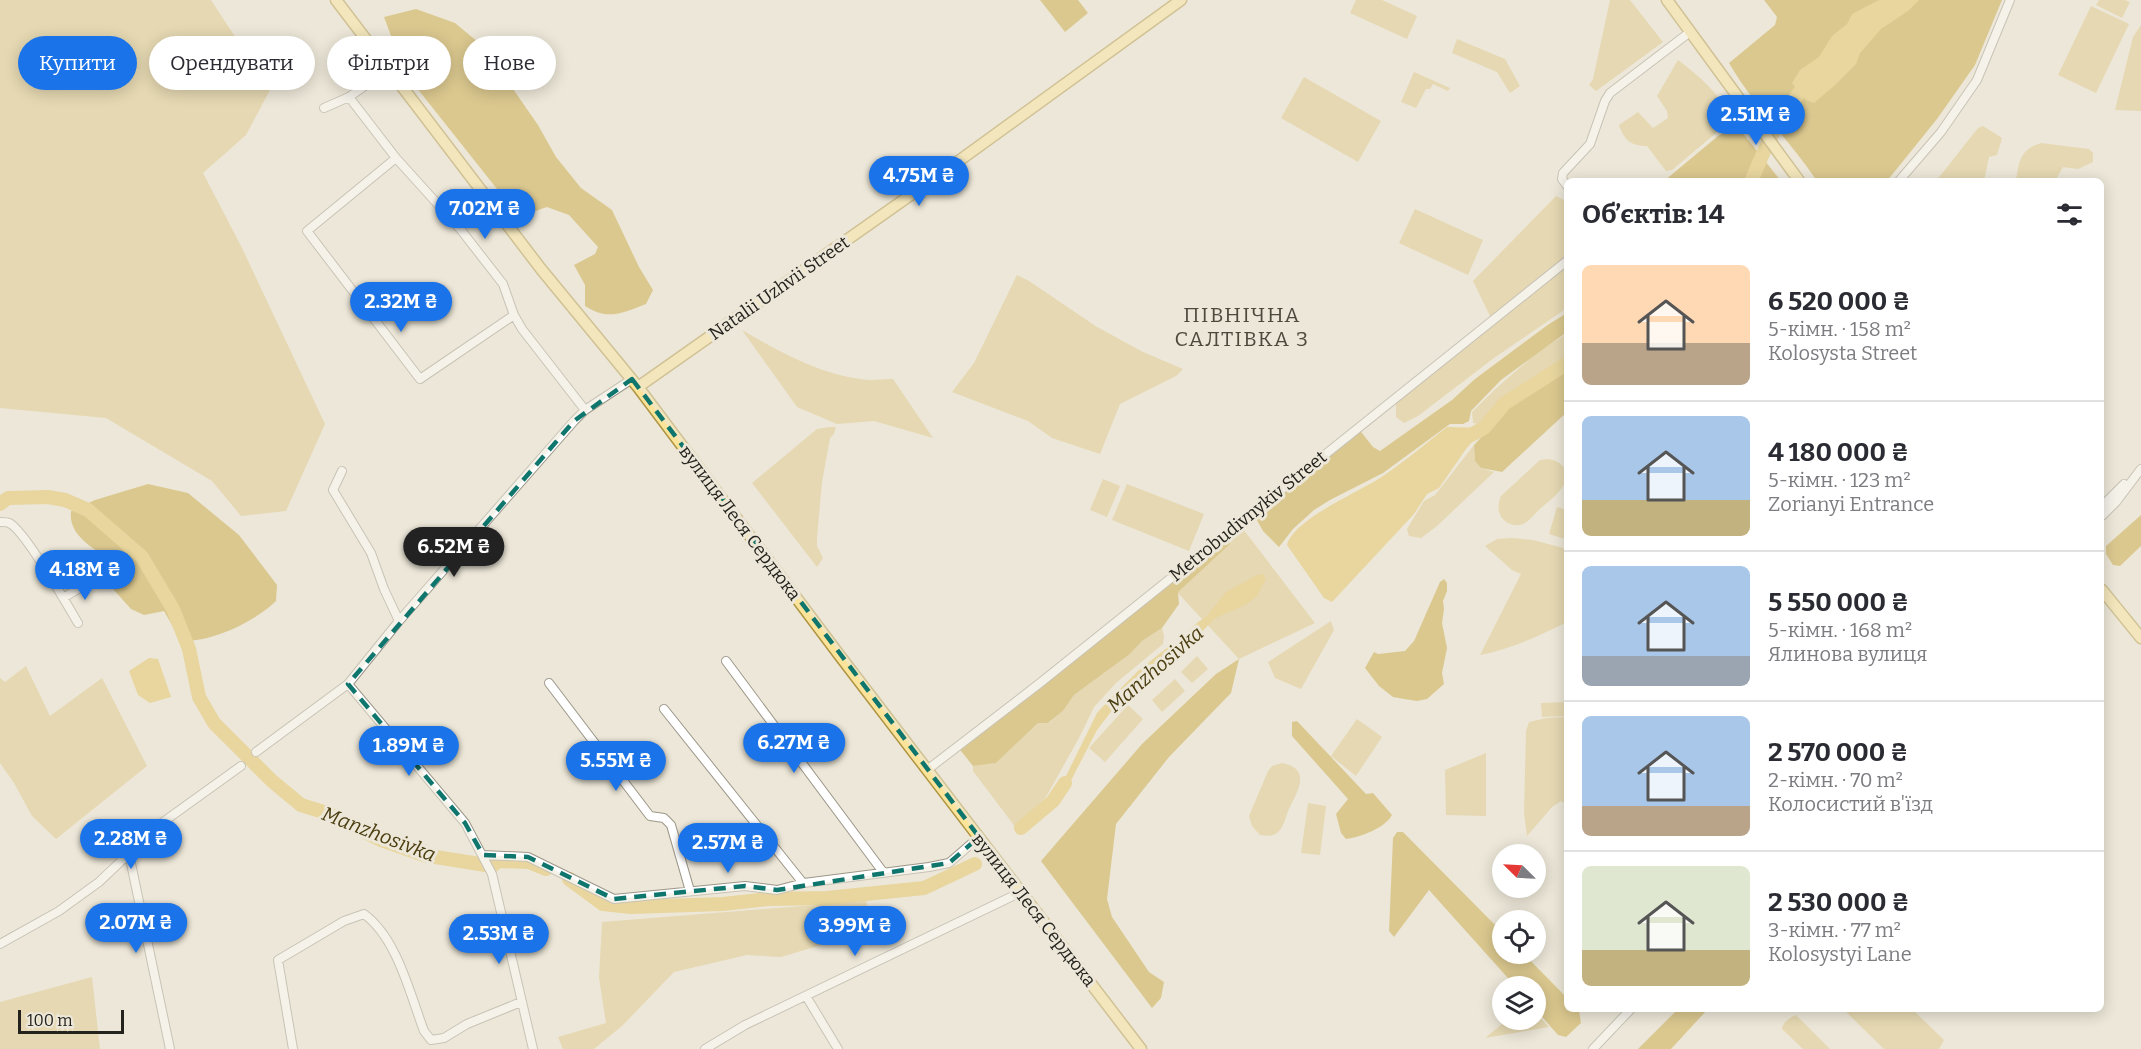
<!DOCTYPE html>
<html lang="uk">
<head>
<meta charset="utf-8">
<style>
  body { margin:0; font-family:Bitter,serif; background:#f2f2f3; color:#2b2b33; height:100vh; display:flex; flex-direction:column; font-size:22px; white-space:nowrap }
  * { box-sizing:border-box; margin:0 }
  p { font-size:20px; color:#7c7c81 }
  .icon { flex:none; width:33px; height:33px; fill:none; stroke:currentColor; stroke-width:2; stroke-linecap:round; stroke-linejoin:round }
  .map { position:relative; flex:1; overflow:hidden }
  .panel { position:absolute; left:1564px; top:178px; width:540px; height:834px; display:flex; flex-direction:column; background:#fff; border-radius:9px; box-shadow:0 3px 15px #0003 }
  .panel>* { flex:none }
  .hud { position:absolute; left:18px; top:36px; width:570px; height:54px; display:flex; gap:12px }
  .needle { width:39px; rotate:294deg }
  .controls { position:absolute; left:1492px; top:844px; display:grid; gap:12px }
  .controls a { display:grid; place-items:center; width:54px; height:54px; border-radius:50%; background:#fff; box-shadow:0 3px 15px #0003; font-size:30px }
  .scale { position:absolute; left:18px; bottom:15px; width:106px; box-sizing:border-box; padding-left:6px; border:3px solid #24221d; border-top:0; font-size:16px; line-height:21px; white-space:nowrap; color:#24221d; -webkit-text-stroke:4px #ece7d8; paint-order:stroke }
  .price { position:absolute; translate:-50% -51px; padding:0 14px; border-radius:21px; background:#1a73e8; color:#fff; font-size:20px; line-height:39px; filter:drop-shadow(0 2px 3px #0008) }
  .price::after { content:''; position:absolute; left:50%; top:36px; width:18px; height:14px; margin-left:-9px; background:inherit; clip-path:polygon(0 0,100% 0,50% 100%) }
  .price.active { background:#222; color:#fff }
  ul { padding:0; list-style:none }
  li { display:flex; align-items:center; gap:18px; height:150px; padding:0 18px }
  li+li { border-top:2px solid #e1e1e2 }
  li span { display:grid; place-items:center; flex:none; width:168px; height:120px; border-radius:9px; color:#555 }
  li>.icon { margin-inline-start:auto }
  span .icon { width:72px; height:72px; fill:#fffc; stroke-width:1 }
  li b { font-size:26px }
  h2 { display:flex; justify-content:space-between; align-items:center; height:72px; padding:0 18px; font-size:26px }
  .pill { padding:0 21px; border-radius:27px; background:#fff; box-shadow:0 3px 15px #0003; font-size:21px; line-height:54px }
  .pill.active { background:#1a73e8; color:#fff }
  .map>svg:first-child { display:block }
  .green { fill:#dcc584 }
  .forest { fill:#c5a337 }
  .water { fill:#e2c058 }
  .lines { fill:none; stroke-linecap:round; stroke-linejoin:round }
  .river { stroke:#e2c058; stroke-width:14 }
  .minor-casing { stroke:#9c9789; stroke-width:10 }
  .major-casing { stroke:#ae9443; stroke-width:13 }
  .minor { stroke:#fff; stroke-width:8 }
  .major { stroke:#fbe49a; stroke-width:10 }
  .marked { fill:none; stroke:#0f766e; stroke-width:4.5; stroke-dasharray:12 8; stroke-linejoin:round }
  .labels { text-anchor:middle; stroke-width:6; stroke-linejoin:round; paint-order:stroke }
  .street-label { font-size:18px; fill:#24221d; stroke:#ece7d8 }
  .water-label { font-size:20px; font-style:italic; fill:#4b3d10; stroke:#ece7d8 }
  .quarter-label { font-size:21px; letter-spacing:1.5px; fill:#4d493d; stroke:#ece7d8 }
</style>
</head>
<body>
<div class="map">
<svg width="2141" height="1049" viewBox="0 0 2141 1049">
  <rect width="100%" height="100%" fill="#ece7d8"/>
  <path class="green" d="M0,0H211L270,90L246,135L203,173L241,246L325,424L286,511L241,516L212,481L106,418L0,408Z
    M1356,0H1382L1417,16L1407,39L1350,13Z
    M1610,0H1630L1663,42L1596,91L1589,85L1593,79Z
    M2099,0H2125L2130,2L2122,18L2096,5Z
    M2091,6L2129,24L2096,93L2058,75Z
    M2141,25V111L2115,110L2133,37Z
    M1457,39L1505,59L1520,86L1510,93L1497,72L1452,53Z
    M1678,60C1698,75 1720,94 1731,117L1728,123L1672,170L1666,171L1647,146C1631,146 1624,140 1619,125L1638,112L1653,128L1668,118L1667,111L1657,96Z
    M1414,72L1450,88L1448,91L1433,84L1430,89H1426L1416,108L1401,102Z
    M1304,77L1381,121L1358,162L1281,118Z
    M1983,126L2002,138L1997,155L1989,157L1984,181H1936L1978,128Z
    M2041,143L2089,149L2093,153V162L2078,169L2063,167L2055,181H2016C2019,161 2020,150 2041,143Z
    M1556,196L1568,202L1567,260L1492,320L1473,281Z
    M1415,209L1483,240L1468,275L1399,243Z
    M1567,262V308L1494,358L1418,416L1404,423L1396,417V401Z
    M1017,275L1029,281L1097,327L1143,352L1183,369L1176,376L1120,404L1100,454L1052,438L1028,421L952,392L974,363Z
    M742,330C778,351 817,373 860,379C870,381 882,379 893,379L933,438L874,421L837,424L797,407Z
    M1567,334V372L1497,427L1473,423L1472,412C1501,383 1532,354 1567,334Z
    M829,427H836L834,434L830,438L822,482L817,537V546L823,558L817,567L752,483L817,429Z
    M1474,445L1475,461L1481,468L1494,472L1437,526L1421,538L1409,536L1407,529L1424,501L1435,495Z
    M1548,459C1555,460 1560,462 1564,468C1573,485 1551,499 1540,509C1535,513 1530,521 1523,524C1515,527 1507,524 1502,518C1497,511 1498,503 1501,496L1540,460Z
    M1103,479L1120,486L1107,517L1090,510Z
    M1127,484L1204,514L1189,551L1112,520Z
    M1557,507L1567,510V531L1565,539L1549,534Z
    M1243,529L1315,623L1239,659L1177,592L1230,544L1233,538Z
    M1512,538L1533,540L1567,549V622C1539,636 1511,649 1480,655L1521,574L1512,570L1485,546L1497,539Z
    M1331,621L1334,630L1301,689L1275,678L1268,662Z
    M1162,628L1164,636L1163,644L1116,683L1094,707L1079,738L1046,797L1016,828L973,771V766L996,763L1038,723H1049L1063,711L1074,695L1130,654L1142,641Z
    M1197,656L1208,669L1192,683L1181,672Z
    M26,666L50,716L102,678L147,766L56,839L32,816L14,783L0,763V678L5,682Z
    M1175,679L1185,691L1162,712L1152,700Z
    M1567,702V716L1542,717L1541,703Z
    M1128,705L1143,719L1105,762L1089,748Z
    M1567,717V805L1561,801L1552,807L1527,836L1524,813L1526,731L1529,722L1547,718Z
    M1357,719L1382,737L1356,776L1331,756Z
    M1486,753V816L1446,815L1445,770Z
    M1282,763C1313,769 1297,792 1288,811C1286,817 1283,828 1278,832C1273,837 1266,836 1260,835L1252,826L1249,816L1268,771L1272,766Z
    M1308,803L1326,806L1320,855L1301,853Z
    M866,901L874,929L781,957L747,955L674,972L622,1026L594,1049H563L558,1037L606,1023L599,978L602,922Z
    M92,977L100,1049H0V1002Z
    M1844,1010H1913L1944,1040L1939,1049H1884Z
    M1536,1013L1549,1027L1485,1038L1507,1020H1536Z
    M1796,1015L1830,1049H1803L1782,1029C1783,1022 1790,1017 1796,1015Z"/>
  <path class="forest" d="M1040,0H1078L1088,13L1065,32Z
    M1764,0H2002L1975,65L1937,119L1887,181H1817C1789,140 1754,106 1729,63L1775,25L1777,17Z
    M416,9L455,23L484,47L538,125L556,157L581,188L612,210L639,267L653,290L646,304C622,313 608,321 585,306V285L574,265L595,254L598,247L569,215L547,207L527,214L497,189L405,73L384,17Z
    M1731,128L1742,132L1781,181H1664L1718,136Z
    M1567,313V332L1501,380L1471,411L1469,421L1463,424H1450L1383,473L1330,500L1314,510L1293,529L1279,547L1263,531L1253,513L1358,428L1373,447L1380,451L1452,400L1475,379L1549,324Z
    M1567,371V412L1502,472L1481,468L1475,461L1474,445L1508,409L1548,377Z
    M148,484L188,493L239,535L277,585L276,601C253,623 212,642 181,641L164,611L144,615L131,609L104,579L103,573L108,566V559C92,547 68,535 71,511L95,500Z
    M2141,515V546L2120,566L2113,565L2106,554V546Z
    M1225,534L1230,538V544L1178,592L1179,604L1162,628L1142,641L1130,654L1074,695L1063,711L1048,723H1038L996,763L973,766L957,746Z
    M1444,579L1447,583V591L1443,601L1444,609L1442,623L1447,648L1442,673L1444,684L1427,699L1417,701L1404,699L1393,697L1379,686L1365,668L1374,652L1378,654L1405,651L1414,641L1440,582Z
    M1239,659L1231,693L1169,757L1116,824L1107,899L1112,917L1149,972L1164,982L1161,998L1152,1008L1041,861L1142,744L1216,674Z
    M1297,721L1366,794L1373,793L1392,815C1385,828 1361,837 1346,839L1341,833L1336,814L1348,799L1292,736V722Z
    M1397,832H1403L1503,933V954H1524L1567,998L1568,1010H1579L1581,1023L1566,1037L1558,1035L1536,1010V987H1516L1429,890L1394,937L1389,931L1393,838Z
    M1677,1010H1707L1671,1049H1638Z"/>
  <path class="water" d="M1879,0H1919L1908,11L1881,29L1860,53L1856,64L1835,85L1814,103L1806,100L1792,83L1800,70L1819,57L1832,36L1847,24L1852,14Z
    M1447,427L1484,428L1466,449L1439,488L1427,494L1414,514L1332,602L1324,598L1287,545C1294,519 1357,493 1380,478C1403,463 1425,444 1447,427Z
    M1263,574L1266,579L1257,596L1245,605L1215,618L1199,635L1126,692L1097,730L1062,798H1053L1067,774L1097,713L1109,700L1138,671L1168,647L1177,643L1198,622L1207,616L1226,592L1257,575Z
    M149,658L158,659L171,697L150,703L138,695L129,671Z"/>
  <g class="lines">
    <path class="river" d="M1751,182C1765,147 1783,107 1811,80
      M1469,436L1484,428L1505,403L1568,363
      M0,504L8,498L48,497L65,500L88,510L142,557L173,609L189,649L199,697L214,723L272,781L301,805L327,813L381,840L423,855L492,866L498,861L529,862L546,869
      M1021,828L1053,801L1065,783
      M569,879L603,904L631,907L723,904L769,899L827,898L924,888L975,864"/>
    <defs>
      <path id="minor" d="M349,97L396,158L461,230L503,284L514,315L522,329L585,410
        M324,108L349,97L389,69
        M396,158L307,231L420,379L514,315
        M1898,182L1941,132L1977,80L2010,0
        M1568,187L1562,179L1563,173L1590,144L1605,101L1610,93L1690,32
        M342,471L333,490L371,553L384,589L399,621
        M2102,506L2124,484
        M2102,516L2116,502L2141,469
        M0,522C2,522 7,522 9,523C24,529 68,606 78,623
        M63,598L93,580
        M726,661L883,872
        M549,683L650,816L664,818L671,825L690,891
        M348,684L465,823L492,874L533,1049
        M664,709L803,883
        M256,752L348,684L399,621L574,421L585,410L632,379
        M927,770L1040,683L1568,260
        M129,854L170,1049
        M483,855L528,857L614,899L745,886L777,890L804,883L929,867L949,863L979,837
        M0,944L59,911L99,882L159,825L241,766
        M806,996L838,1049
        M293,1049L278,960L344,921L364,914C397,938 410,994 424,1031L431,1040L444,1038L467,1024L521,1002
        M705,1049L745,1025L1021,892
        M1593,1049L1630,1010"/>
      <path id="major" d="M336,0L541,269L638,387L840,656L1141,1049
        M1667,0L1800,182
        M638,387L949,168L1181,0
        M2102,590L2141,638"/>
    </defs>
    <use href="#minor" class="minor-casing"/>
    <use href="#major" class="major-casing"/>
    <use href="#minor" class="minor"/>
    <use href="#major" class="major"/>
  </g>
  <path d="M0 0H2141V1049H0ZM632,379L979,837L949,863L777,890L745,886L614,899L528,857L483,855L465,823L348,684L574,421Z" fill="#ece7d8" fill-opacity=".55" fill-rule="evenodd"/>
  <path class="marked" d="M632,379L979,837L949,863L777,890L745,886L614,899L528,857L483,855L465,823L348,684L574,421Z"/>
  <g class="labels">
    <g class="street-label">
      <text transform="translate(779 288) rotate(-35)" y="6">Natalii Uzhvii Street</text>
      <text transform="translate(1248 516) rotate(-39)" y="6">Metrobudivnykiv Street</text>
      <text transform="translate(740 523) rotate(53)" y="6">вулиця Леся Сердюка</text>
      <text transform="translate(1034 910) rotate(52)" y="6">вулиця Леся Сердюка</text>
    </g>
    <g class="water-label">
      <text transform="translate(1155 669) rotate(-41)" y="7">Manzhosivka</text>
      <text transform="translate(379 834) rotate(21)" y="7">Manzhosivka</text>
    </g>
    <g class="quarter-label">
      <text x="1242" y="322">ПІВНІЧНА<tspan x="1242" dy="24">САЛТІВКА 3</tspan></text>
    </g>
  </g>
</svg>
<div class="controls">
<a><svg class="needle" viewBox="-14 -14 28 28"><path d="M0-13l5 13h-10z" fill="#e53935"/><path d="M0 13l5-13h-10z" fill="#7c7c81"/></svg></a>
<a><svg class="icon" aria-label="locate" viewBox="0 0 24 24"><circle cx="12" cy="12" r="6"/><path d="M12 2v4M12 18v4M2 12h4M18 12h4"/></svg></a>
<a><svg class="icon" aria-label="layers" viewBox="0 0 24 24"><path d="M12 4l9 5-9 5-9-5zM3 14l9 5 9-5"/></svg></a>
</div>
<div class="scale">100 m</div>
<b class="price" style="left:1756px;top:146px">2.51M ₴</b>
<b class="price" style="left:919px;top:207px">4.75M ₴</b>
<b class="price" style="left:485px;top:240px">7.02M ₴</b>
<b class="price" style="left:401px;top:333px">2.32M ₴</b>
<b class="price active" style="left:454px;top:578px">6.52M ₴</b>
<b class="price" style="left:85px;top:601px">4.18M ₴</b>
<b class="price" style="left:794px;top:774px">6.27M ₴</b>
<b class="price" style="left:409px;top:777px">1.89M ₴</b>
<b class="price" style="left:616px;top:792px">5.55M ₴</b>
<b class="price" style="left:131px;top:870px">2.28M ₴</b>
<b class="price" style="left:728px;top:874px">2.57M ₴</b>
<b class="price" style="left:136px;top:954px">2.07M ₴</b>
<b class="price" style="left:855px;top:957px">3.99M ₴</b>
<b class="price" style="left:499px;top:965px">2.53M ₴</b>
<div class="hud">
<a class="pill active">Купити</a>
<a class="pill">Орендувати</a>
<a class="pill">Фільтри</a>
<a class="pill">Нове</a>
</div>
<section class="panel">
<h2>Об’єктів: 14<svg class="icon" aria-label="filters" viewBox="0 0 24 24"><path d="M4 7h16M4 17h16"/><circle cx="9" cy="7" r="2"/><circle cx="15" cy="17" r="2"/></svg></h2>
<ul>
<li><span style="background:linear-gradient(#ffd9b3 65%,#b9a48a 0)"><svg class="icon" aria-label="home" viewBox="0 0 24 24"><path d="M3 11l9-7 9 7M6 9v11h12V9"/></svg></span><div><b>6 520 000 ₴</b><p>5-кімн. · 158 m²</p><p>Kolosysta Street</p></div></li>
<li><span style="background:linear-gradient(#a9c7e8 70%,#c2b280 0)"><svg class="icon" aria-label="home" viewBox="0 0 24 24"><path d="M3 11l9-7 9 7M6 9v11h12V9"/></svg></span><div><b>4 180 000 ₴</b><p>5-кімн. · 123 m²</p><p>Zorianyi Entrance</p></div></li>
<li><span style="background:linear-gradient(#a9c7e8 75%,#9aa5b1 0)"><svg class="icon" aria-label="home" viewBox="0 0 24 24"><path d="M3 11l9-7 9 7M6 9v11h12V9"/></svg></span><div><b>5 550 000 ₴</b><p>5-кімн. · 168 m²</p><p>Ялинова вулиця</p></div></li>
<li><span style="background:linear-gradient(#a9c7e8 75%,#b9a48a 0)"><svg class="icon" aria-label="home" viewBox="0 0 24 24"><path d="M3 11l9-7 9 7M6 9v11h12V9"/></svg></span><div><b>2 570 000 ₴</b><p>2-кімн. · 70 m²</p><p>Колосистий в'їзд</p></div></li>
<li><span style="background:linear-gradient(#dfe7d0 70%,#c2b280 0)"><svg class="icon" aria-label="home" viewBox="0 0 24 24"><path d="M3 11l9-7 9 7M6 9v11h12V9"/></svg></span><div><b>2 530 000 ₴</b><p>3-кімн. · 77 m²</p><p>Kolosystyi Lane</p></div></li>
</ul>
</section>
</div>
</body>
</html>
